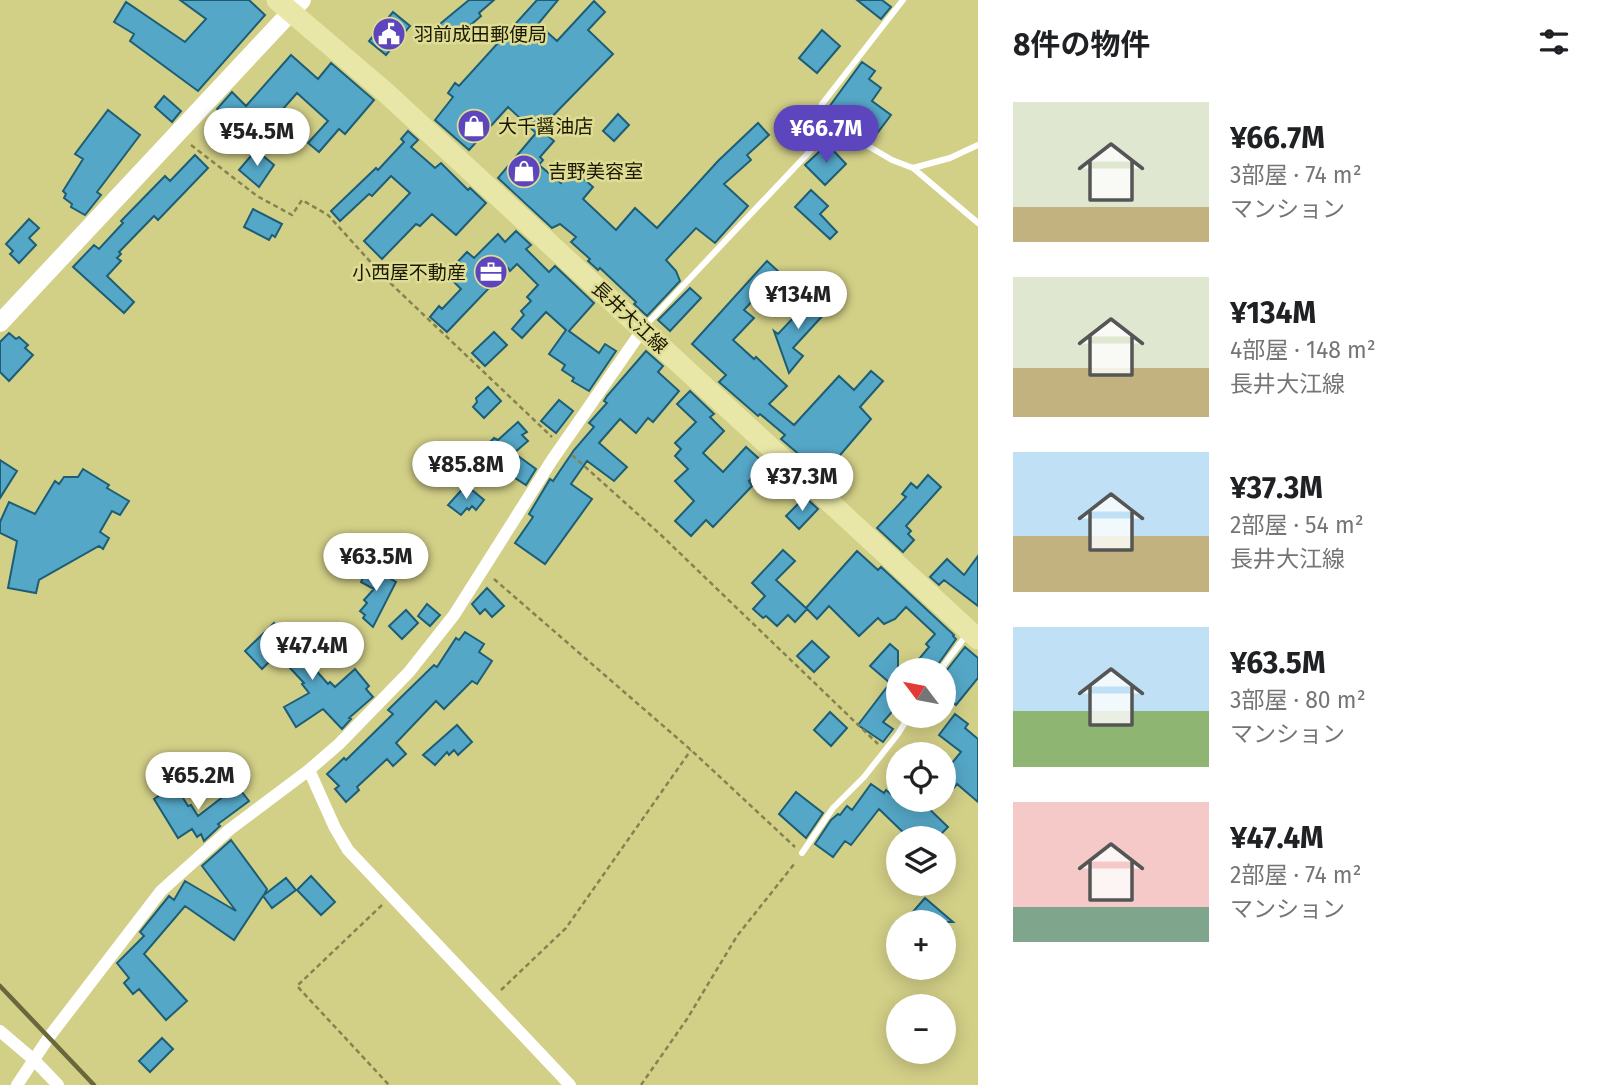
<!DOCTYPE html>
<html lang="ja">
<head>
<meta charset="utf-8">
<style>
  body { margin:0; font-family:"Fira Sans","Noto Sans JP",sans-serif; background:#f6f6f6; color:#202124; height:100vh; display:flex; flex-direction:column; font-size:26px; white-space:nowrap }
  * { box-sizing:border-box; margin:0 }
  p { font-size:23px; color:#757577 }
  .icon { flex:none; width:38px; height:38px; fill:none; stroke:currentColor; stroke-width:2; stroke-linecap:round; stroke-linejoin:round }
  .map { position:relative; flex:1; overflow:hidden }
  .details { display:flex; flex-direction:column; background:#fff; width:630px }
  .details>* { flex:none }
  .needle { width:46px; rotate:302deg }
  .buttons { position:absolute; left:886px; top:658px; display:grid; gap:14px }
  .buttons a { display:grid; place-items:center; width:70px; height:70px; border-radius:50%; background:#fff; box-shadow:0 4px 18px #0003; font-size:35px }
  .price { position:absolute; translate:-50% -60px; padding:0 16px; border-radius:24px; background:#fff; color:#222; font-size:23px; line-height:46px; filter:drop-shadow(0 2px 4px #0008) }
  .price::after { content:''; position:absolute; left:50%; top:42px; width:21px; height:16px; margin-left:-10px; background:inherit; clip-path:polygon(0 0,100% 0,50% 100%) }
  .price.active { background:#5c45bd; color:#fff }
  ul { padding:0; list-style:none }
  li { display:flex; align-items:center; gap:21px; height:175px; padding:0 35px }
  li span { display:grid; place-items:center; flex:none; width:196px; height:140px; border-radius:0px; color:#555 }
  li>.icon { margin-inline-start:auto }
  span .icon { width:84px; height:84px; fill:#fffc; stroke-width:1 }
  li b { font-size:30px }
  h2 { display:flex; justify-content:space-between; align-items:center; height:84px; padding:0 35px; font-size:30px }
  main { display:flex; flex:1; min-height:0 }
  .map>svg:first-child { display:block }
  .building { fill:#55a7c7; stroke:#1d5e75; stroke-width:2 }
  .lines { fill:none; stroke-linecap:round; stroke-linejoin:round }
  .path { stroke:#86834f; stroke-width:2.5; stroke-dasharray:5 3.5; stroke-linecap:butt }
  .lane { stroke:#fff; stroke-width:6 }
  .street { stroke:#fff; stroke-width:12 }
  .secondary { stroke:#fff; stroke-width:18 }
  .primary { stroke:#e9e7a7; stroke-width:21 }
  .rail { stroke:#6a683b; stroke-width:4.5 }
  .labels { text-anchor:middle; stroke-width:5; stroke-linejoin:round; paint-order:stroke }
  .poi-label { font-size:19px; fill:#1a1800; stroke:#dfdc94; text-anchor:start }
  .street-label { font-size:19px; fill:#1a1800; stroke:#dfdc94 }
</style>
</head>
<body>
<main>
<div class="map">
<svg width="978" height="1085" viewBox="0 0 978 1085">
  <rect width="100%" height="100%" fill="#d2cf87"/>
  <path class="building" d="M180,0H249L265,15L198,91L130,41L134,34L114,22L126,2L185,42L206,19Z
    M469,0H494L479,13L481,16L466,29L464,27L449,42L435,28Z
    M537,0H558L538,24L557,41L594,1L605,12L588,30L613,54L540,129L554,141L540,157L543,160L539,165L561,183L573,169L593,187L583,199L616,230L635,208L657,228L718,161L758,123L769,135L747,155L751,160L724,184L748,206L715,243L696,228L666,260L676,271L680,281L647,316L634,304L636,302L600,268L598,270L588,261L590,259L571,242L576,237L560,224L552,228L498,178L536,133L508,107L469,150L435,120L453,97L448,93L455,83L459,86Z
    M857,0H882L891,7L881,19Z
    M393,12L410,26L386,55L369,41Z
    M822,30L840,46L817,73L799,58Z
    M291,55L318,79L331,63L374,100L345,134L339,129L319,152L308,143L328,121L297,93L268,126L271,129L256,145L217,109L232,92L246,106Z
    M862,62L875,71L869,79L881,88L872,101L891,115L872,140L829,107Z
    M164,96L181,111L172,122L155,107Z
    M108,110L140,135L97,192L101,195L85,215L71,207L72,204L64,198L66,194L63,191L83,159L75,154Z
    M618,114L629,125L614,141L603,131Z
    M408,131L418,140L411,147L435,168L441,163L468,190L470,188L486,203L456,235L432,214L420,226L416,224L382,259L364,241L410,193L391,176L372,196L369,194L340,221L331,211L376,168L378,170L404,142L401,139Z
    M829,146L846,164L825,185L805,165L821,150L823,152Z
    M256,150L274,165L259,187L239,170Z
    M195,155L208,168L158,220L154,216L119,252L121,254L117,258L121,261L107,276L134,302L124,313L73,267L94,245L99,249L123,223L121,221L165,176L170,181Z
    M811,190L828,206L820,214L837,232L830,239L795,207Z
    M253,209L282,224L275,237L272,235L269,240L244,227Z
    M29,219L39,228L29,238L36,245L19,263L10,254L13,251L6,244Z
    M516,231L531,245L526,249L549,272L555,266L594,303L569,331L599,353L605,344L616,351L589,391L572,381L574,378L562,370L565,365L549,354L566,330L546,312L522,338L512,329L524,315L521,311L531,301L527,297L538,285L517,264L510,271L508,268L447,332L430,317L439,306L442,309L461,289L446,274L467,252L474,258L498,234L505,242Z
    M767,261L779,272L744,310L754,318L733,340L754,359L756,357L787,386L769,404L794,425L839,376L854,390L871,371L883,381L860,407L871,419L823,475L781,439L785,435L760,414L758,416L719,382L726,375L692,344Z
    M690,288L701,298L670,331L658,320Z
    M809,296L826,312L793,348L803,356L789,373L774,331L778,334L798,313L795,311Z
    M494,332L507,345L485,366L472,353Z
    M9,333L16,339L19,337L28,345L25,348L33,355L9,381L0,372V342Z
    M646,351L663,366L658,372L679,391L653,422L648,418L636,433L620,419L599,443L627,467L614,481L587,461L571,484L592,499L545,564L515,543L533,517L529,514L550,479L553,481L574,450L594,427L589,423L607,403L604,401L607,396Z
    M488,387L501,401L484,418L473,407L477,402L476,398Z
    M690,391L714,414L710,417L724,431L703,453L723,472L746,447L765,464L749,481L752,486L713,527L706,520L691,536L675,521L694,501L675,481L688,469L675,456L681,449L675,443L696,422L677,404Z
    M559,400L573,411L556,433L541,421Z
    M518,422L527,432L522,435L528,441L514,453L536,469L526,485L512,476L516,471L490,442L494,438L498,440Z
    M0,460L17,471L0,498Z
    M83,469L109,485L107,488L129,501L120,515L112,511L100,532L109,538L103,549L99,546L39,580L36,593L8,588L17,541L0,533V522L9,502L35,514L55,481L59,484L64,477H78Z
    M928,475L941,487L906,526L911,531L908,534L914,540L903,552L877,528L906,497L902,494L911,483L917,488Z
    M466,485L484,500L476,510L472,506L469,510L467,508L461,515L448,505Z
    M805,497L818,509L799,529L786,516Z
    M783,550L795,561L776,580L806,608L857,551L878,570L881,567L954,635L953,636L956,639L934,670H910L929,647L926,644L935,634L906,607L895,619L884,624L878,618L859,636L829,606L817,619L807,609L795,622L788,615L777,626L766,616L763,618L753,609L765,596L752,583Z
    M978,556V606L944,580L939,585L930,577L947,559L964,575Z
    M370,563L388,572L386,576L396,582L373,627L363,618L365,615L360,611L367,603L364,600L374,589L361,582Z
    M487,588L504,606L492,617L485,609L480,614L472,604Z
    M427,604L440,615L430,626L418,616Z
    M406,610L418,623L402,639L389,626Z
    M274,623L328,684L330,682L335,687L355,669L369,686L366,689L373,697L349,718L351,719L342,729L323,709L296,727L284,707L309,693L302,684L304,683L277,654L262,669L245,651Z
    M465,632L484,644L479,652L492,661L477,684L472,681L444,709L436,701L396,743L406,754L393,766L387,759L357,787L359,790L346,802L335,789L339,786L327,774L344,758L346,760L393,714L388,710L434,665L437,667L456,638L459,640Z
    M812,641L829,657L814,672L797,656Z
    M890,644L898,651V705L883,722L893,729L883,742L858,725L890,683L870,666Z
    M965,647L978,658V678L956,705L943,694V675Z
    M830,712L847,728L831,746L814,730Z
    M955,714L968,724L965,728L978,739V802L957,784L943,801V774L961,752L939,735Z
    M457,725L472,742L458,755L454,750L449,755L447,752L435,765L423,755Z
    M871,784L884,793L886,790L905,806L911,800H920L948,827L937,838H909L879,809L851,845L845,841L833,857L815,844L831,820L838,814L840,815L847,806L852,810Z
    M175,785L188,806L191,805L198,816L237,786L249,801L218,824L220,826L204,841L201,834L197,837L192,829L178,838L154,799Z
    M796,792L823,813L806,838L779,814Z
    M231,840L267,889L264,895L286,878L296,890L272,908L263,896L234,940L185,906L144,954L187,1001L166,1020L139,989L133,994L124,983L129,978L117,963L144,936L140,932L169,896L174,900L185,881L236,911L202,866Z
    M311,876L335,902L321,915L297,890Z
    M925,898L953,922H904Z
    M162,1038L173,1049L150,1072L139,1061Z"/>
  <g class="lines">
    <path class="path" d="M191,145L257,196L292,215L302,200L328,215L385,278L552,437
      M572,455L661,535L878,744
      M494,579L691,750L795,847
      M382,905L297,986L389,1085
      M501,990L566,928L691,750
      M641,1085L687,1019L737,936L795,863"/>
    <path class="lane" d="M830,130L851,136L892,160L913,168L950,158L978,145
      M913,168L978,223
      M644,327L830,130L822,104L903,0
      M940,670L968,633
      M802,853L833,808L864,777L898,734L909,716"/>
    <path class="street" d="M309,770L335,828L348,850L570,1085
      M0,1031L34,1060L58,1085
      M17,1085L49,1037L161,891L229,830L309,770L339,744L409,672L454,615L552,460L643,329"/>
    <path class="secondary" d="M0,323L302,0"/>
    <path class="primary" d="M277,0L384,91L978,639"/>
    <path class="rail" d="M0,986L94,1085"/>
  </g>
  <defs>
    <symbol id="civic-disc" viewBox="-11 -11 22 22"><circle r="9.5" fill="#5c45bd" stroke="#dfdc94"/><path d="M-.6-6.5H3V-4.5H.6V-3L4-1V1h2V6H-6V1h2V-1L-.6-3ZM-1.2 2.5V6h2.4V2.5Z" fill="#fff"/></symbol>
    <symbol id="shop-disc" viewBox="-11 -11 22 22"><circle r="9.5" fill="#5c45bd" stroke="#dfdc94"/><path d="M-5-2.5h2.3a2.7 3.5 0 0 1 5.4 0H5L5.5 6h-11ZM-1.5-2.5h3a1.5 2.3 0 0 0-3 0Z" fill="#fff"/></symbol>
    <symbol id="office-disc" viewBox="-11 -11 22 22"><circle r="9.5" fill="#5c45bd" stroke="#dfdc94"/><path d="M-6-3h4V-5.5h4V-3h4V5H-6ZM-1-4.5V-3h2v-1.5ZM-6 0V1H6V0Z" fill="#fff"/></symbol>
  </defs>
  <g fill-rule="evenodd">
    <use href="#civic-disc" x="370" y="15" width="38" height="38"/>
    <use href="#shop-disc" x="455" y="107" width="38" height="38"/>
    <use href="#shop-disc" x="505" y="152" width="38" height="38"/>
    <use href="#office-disc" x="472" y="253" width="38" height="38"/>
  </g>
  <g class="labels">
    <g class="poi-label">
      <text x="414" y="41">羽前成田郵便局</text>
      <text x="498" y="133">大千醤油店</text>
      <text x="548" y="178">吉野美容室</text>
      <text x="466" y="279" text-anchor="end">小西屋不動産</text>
    </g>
    <g class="street-label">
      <text transform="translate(630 317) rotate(43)" y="7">長井大江線</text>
    </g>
  </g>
</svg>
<div class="buttons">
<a><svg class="needle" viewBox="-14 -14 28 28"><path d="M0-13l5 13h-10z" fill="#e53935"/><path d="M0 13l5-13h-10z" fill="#757577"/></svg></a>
<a><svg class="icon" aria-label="locate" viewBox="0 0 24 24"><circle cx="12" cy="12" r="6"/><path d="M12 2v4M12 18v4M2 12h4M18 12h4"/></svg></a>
<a><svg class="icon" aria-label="layers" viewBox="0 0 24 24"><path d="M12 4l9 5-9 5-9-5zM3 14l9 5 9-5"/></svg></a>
<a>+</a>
<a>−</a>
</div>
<b class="price active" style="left:826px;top:165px">¥66.7M</b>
<b class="price" style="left:257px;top:168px">¥54.5M</b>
<b class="price" style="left:798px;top:331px">¥134M</b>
<b class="price" style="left:466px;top:501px">¥85.8M</b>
<b class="price" style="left:802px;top:513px">¥37.3M</b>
<b class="price" style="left:376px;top:593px">¥63.5M</b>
<b class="price" style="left:312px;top:682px">¥47.4M</b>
<b class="price" style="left:198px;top:812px">¥65.2M</b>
</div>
<section class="details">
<h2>8件の物件<svg class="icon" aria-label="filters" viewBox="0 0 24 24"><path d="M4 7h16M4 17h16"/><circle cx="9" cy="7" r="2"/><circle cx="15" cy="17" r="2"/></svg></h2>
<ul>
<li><span style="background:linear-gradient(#dfe7d0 75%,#c2b280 0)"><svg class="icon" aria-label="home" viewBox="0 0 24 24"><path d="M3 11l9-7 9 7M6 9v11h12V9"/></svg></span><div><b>¥66.7M</b><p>3部屋 · 74 m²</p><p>マンション</p></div></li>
<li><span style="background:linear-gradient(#dfe7d0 65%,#c2b280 0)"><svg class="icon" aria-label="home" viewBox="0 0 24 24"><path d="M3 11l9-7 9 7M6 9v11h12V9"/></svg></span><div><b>¥134M</b><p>4部屋 · 148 m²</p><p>長井大江線</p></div></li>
<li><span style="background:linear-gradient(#bfe0f5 60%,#c2b280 0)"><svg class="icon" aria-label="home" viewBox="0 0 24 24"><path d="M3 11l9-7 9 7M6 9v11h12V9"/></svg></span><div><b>¥37.3M</b><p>2部屋 · 54 m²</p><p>長井大江線</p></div></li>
<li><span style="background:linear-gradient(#bfe0f5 60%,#8fb573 0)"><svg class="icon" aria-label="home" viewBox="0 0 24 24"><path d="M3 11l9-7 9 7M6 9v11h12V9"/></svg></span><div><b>¥63.5M</b><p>3部屋 · 80 m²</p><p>マンション</p></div></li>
<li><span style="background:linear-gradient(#f6c9c9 75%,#7fa58c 0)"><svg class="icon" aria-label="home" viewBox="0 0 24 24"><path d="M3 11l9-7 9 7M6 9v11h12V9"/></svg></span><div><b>¥47.4M</b><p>2部屋 · 74 m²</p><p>マンション</p></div></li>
</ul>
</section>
</main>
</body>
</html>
